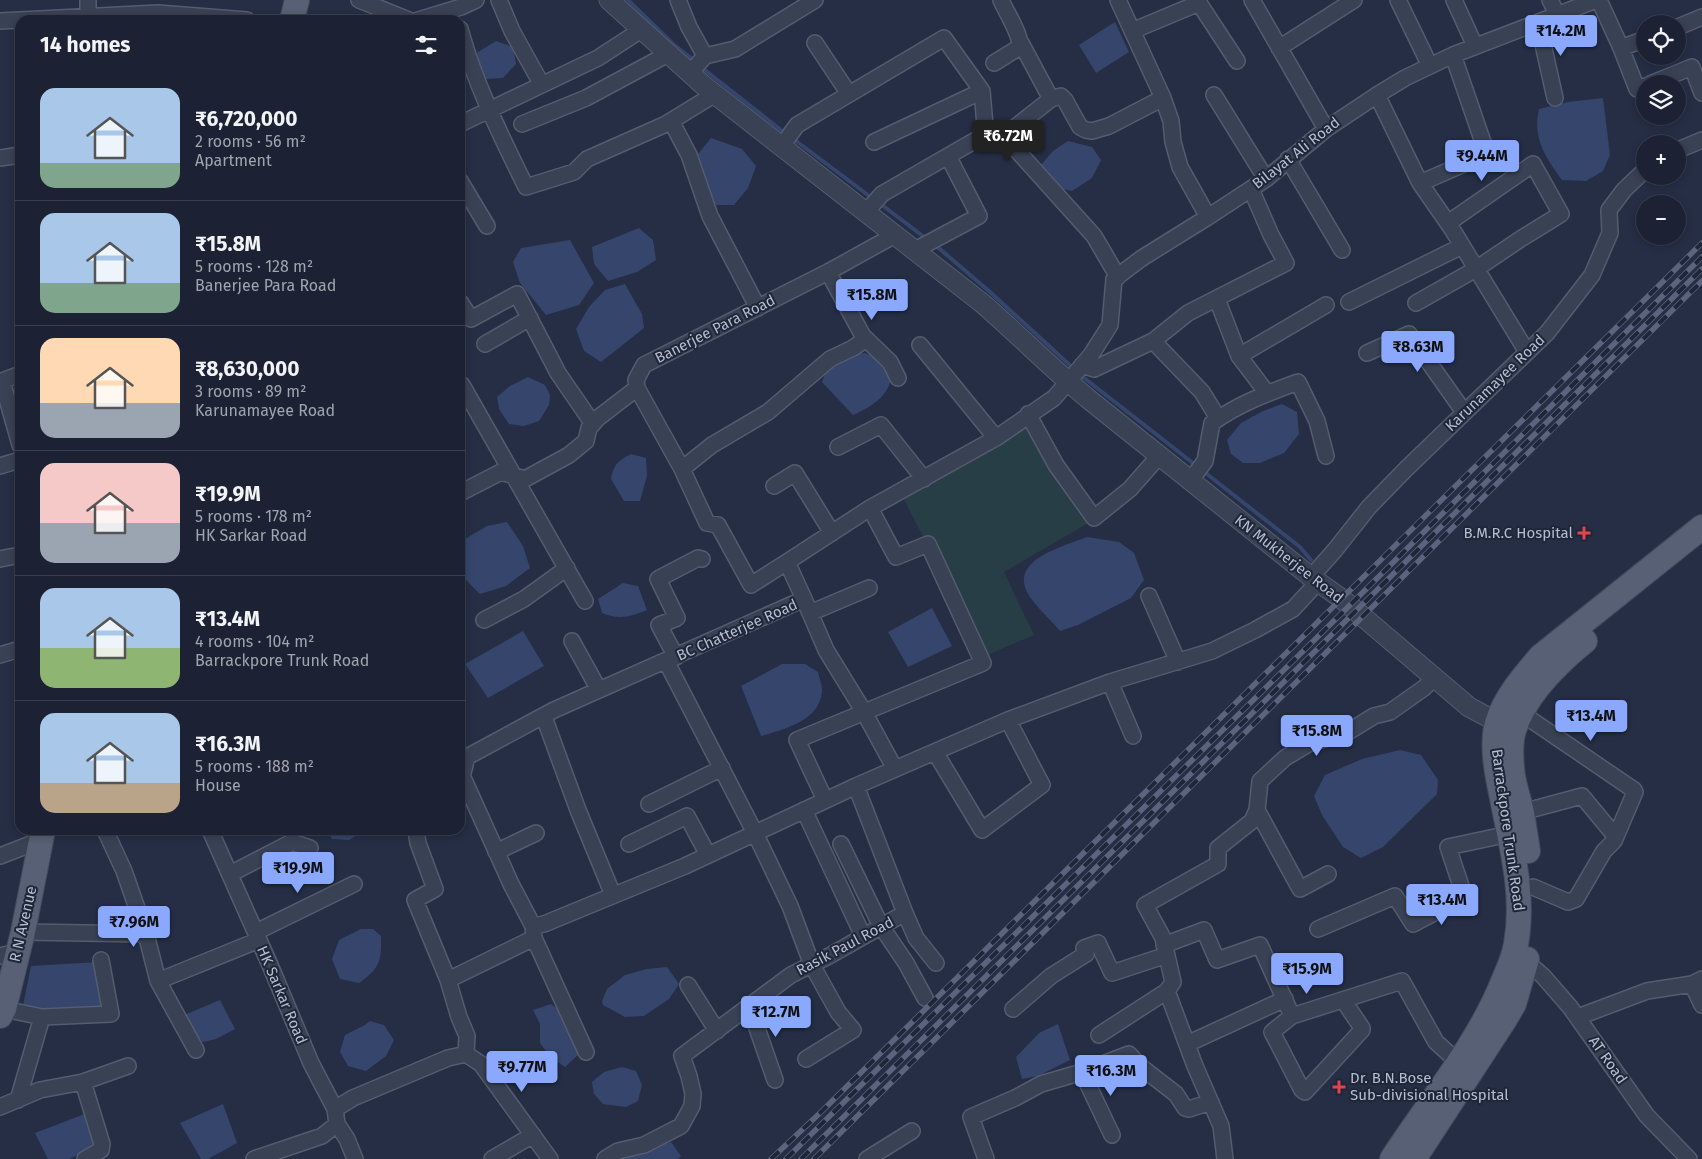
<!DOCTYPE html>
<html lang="en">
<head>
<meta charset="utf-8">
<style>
  body { margin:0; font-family:"Fira Sans",sans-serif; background:#252a3c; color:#f1f3f6; height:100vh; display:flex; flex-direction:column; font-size:19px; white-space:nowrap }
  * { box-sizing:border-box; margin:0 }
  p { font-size:16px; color:#a0a4ac }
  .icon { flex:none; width:28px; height:28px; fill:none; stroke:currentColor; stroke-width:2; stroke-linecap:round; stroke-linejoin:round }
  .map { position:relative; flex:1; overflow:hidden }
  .side { position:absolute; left:15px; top:15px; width:450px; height:820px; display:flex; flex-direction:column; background:#1c2234; border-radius:15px; box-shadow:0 2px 8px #0003,0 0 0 1px #3a3f4f }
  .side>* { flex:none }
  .buttons { position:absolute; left:1636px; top:15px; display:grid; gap:10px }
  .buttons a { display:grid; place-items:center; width:50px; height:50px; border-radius:50%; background:#1c2234; box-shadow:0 2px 8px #0003,0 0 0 1px #3a3f4f; font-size:25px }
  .price { position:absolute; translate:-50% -42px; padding:0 11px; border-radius:5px; background:#8ba8ff; color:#111; font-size:16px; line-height:32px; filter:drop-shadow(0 1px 2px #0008) }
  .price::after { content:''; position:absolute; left:50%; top:30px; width:15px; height:11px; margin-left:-8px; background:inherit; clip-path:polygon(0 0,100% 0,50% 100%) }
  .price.active { background:#222; color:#fff }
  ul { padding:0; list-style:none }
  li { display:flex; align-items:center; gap:15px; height:125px; padding:0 25px }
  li+li { border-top:1px solid #3a3f4f }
  li span { display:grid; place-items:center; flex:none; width:140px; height:100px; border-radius:15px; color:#555 }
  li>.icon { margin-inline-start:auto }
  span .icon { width:60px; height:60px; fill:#fffc; stroke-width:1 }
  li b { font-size:21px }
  h2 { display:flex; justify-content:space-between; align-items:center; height:60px; padding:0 25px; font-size:21px }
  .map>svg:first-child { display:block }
  .green { fill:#273e46 }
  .water { fill:#35456c }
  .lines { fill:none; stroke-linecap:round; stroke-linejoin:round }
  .stream { stroke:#35456c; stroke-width:4 }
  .minor-casing { stroke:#555c6f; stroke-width:18 }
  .tertiary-casing { stroke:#555c6f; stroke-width:21 }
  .primary-casing { stroke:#434a5e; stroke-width:26 }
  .minor { stroke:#394154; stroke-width:15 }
  .tertiary { stroke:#394154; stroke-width:19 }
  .primary { stroke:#576074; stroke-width:24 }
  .rail-casing { stroke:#5b647c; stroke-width:5.5 }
  .rail { stroke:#1e263a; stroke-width:4; stroke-dasharray:11; stroke-linecap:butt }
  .health-dot { fill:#e0444e; stroke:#1e263a; stroke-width:2 }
  .labels { text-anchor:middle; stroke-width:4; stroke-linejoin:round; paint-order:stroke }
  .street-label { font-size:15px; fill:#b7bdce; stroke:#1e263a }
  .poi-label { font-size:15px; fill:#b7bdce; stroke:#1e263a; text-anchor:end }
</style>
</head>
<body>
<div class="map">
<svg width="1702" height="1159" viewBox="0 0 1702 1159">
  <rect width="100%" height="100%" fill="#252e45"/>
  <path class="green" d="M1027,419L1090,522L1004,572L1034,635L985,656L901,494Z"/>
  <path class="water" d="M1115,22L1129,52L1096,73L1079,45Z
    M496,41L513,47L516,64L503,78L485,79L474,62L478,52Z
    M1603,98L1610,155L1603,171L1586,181L1562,180C1546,158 1532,138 1539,109L1568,102Z
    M711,138L742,149L756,166L748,188L734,205H716L701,176L698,154Z
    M1068,141L1092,147L1101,160L1092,178L1072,191L1056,188L1041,165L1053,151Z
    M639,228L653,240L656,260L637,272L608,281L594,264L592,247Z
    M570,240L594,283L579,305L546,315L520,283L513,262L521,248Z
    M625,284L642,314L644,328L601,362L584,351L576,329L589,307L605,290Z
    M865,353L875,357L891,379C887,398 869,408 853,415L822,382L828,366L850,355Z
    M528,377L545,385L550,395L549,405L539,421L524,426L509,424L499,409L497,397L510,386Z
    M1282,404L1297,412L1299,434L1284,453L1260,463H1243L1231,454L1227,440L1241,423L1263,411Z
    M631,454L646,458L647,476L640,501H624L611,479C614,464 618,461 631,454Z
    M507,522L523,546L530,568L506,586L480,594C457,572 460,573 460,542L487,526Z
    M1087,537L1119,542L1134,553L1144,580L1131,598L1078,625L1060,631C1051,620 1033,604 1027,592C1010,559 1065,546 1087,537Z
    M623,583L638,586L647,610C630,617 619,620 602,613L598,599Z
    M932,608L952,646L908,667L888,632Z
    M523,631L544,666L488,698L465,664Z
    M782,664H805L818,672C819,678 823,686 822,692C819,721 785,729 761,736L741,686Z
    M1400,750L1421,755L1438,780L1437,794L1383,847L1361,858L1343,847L1322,815L1314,796L1325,775L1362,759Z
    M326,830H365L349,840L332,839Z
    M361,929H373L381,936C382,961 379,969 359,983L340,979L332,959L339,940Z
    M98,962L110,1008L21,1015L31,966Z
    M667,967L679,984L669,999L644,1016L625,1017L603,1005L602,1001L607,989L625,975L647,969Z
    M220,1000L235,1029L216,1039L203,1042L191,1031L182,1016Z
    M551,1004L568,1017L580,1053L565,1067L550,1057L540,1043V1024L533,1010Z
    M370,1021L384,1025L394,1040L386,1056L366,1071L348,1066L340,1052L345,1035L365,1025Z
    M1058,1024L1070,1060L1038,1076L1022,1079L1016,1057L1039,1033Z
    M622,1067L636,1071L642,1085L638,1101L626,1107L603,1104L594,1094L592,1082L604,1072Z
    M223,1104L237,1143L208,1159H201L180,1123Z
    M90,1112L102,1144L69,1159H48L35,1133Z
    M671,1142L681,1156L678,1159H615L617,1157Z"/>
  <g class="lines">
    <path class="stream" d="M628,0L673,44L696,62
      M701,67L786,134
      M792,138L872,198
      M878,202L928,240
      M934,244L990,292L1074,369
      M1079,374L1198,467
      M1203,471L1300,547L1311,560"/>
    <defs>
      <path id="minor" d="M359,0L409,20
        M499,0L512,31L542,85
        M678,0L689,27L705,56
        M1118,0L1163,98L1171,121L1173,142L1180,167L1208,217
        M1252,0L1326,129
        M1398,0L1430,66
        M1454,0L1475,46
        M1550,0L1557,14
        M1599,0L1621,48L1637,89L1645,86
        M88,17V0
        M418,20L461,7L476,0
        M0,21L158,13L247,20
        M1538,22L1555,98
        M1678,27L1702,17
        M460,29C475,84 501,136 526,187L574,172L587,159L666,124L715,94
        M1132,31L1199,3L1237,61
        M815,43L849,94
        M1021,43L1051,99
        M1279,48L1354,0
        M1621,48L1645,39
        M994,63L1020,47C1021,34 1006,12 1001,0
        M690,73L705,56L735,49L815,0
        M1650,84L1692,67L1702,93
        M1214,95L1266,179
        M1377,95L1420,183L1452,229L1527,352
        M671,121L689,155L710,216L758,308
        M460,124L598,58L641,30
        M522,124L586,98L668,54
        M1004,136L1051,99L1061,96L1065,100L1080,127L1086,130L1092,131L1109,126L1163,98
        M874,142L982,91
        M782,146L797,125L944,38L982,91L986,137
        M1678,150L1702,140
        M0,158L20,155
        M1288,159L1342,250
        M460,181L487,226
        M1420,183L1487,154L1453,55
        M866,212L882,194L981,137L1004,136L1094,236L1118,277
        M915,250L979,216L948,156
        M828,272L863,336L890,362L898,378
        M1217,299L1239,356L1267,393
        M460,302L471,319L517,294L558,373L593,424
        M1349,302L1462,246
        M1416,303L1476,269L1522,238L1561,214L1533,164L1448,223
        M1153,341L1202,392L1218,418
        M485,344L530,318
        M920,345L996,438
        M1367,353L1409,334L1464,412
        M1239,356L1326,305
        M1082,365L1094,369L1153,341L1188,313L1286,263L1271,235L1251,189
        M2,381L20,445
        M0,382L20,374
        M462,385L585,601
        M637,388L682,469L707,523L718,525L751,585L787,562
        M1028,414L1056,465L1094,518L1130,489L1159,456
        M838,447L881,425L924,479
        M0,466L20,460
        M682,469L712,445L768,412L830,359L853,348L866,339
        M1190,481L1205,461L1212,423C1238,404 1268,393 1298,382L1317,421L1326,456
        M774,486L795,473L832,533
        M460,493L501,472L525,479L569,455L586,441L589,428L598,418L637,388L636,380L644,365L828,272L895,235
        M0,559L20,555
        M1311,577L1335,550L1369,507L1406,469L1547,333L1592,275L1610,233L1609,210L1624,190L1645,170
        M1149,596L1178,662
        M804,599L826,650L864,712L895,769
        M810,613L869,588
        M484,620L524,599L567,568
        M572,641L599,690
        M0,655L20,649
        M676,657L659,625L677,618L658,579L698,558L702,559
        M666,661L755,833L790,906L812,965L838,1012L853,1030L806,1059
        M1110,682L1133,736
        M1521,713L1634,790L1635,792L1614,841L1604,851L1576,899L1568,902L1533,887
        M544,717L578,810L613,895
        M935,752L982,830L1042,785L1008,720
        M465,782L511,884L533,926L534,938L448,980L459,1017L467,1036L466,1054
        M460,784L465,782L462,777L467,757L554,710L804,599L787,562L870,508L996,438L1054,398L1091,355L1110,325L1114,279L1142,258L1208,217L1266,179L1326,129L1377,95L1405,78L1453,55L1596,0
        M825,800L797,740L983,663L928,544L896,557L870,508
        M649,804L722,768
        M804,810L863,936
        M1257,810L1300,889L1328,874
        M1522,812L1582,796L1616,837
        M105,830L124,871L146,934L158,981L196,1050
        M210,830L270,965L311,1063L335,1109L337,1124L347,1139L355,1159
        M416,830L418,843L435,889L415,900L448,980
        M629,844L687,816L708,855
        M841,844L881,926L906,963L925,998
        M496,852L536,833
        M0,856L41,840
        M230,874L292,842L310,848
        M905,913L916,938L936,963
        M533,926L544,924L685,866L856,786L1008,720L1110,682L1212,651L1255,630L1293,609L1318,582
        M1318,929L1395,896L1413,924L1447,906L1466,901L1448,847L1509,834
        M23,932L146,934
        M256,932L354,884
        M534,938L586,1052
        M1164,945L1204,930L1217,960L1260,945L1292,1016L1402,981L1436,1042L1458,1062
        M0,956L17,952
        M1526,961L1543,976L1570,1007L1647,1116L1689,1159
        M158,981L259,940
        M1692,984L1702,1005
        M688,985L717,1031
        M749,1005L775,1080
        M4,1009L42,1017L111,1014L101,960
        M1013,1009L1051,976L1086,954L1084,948L1098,943L1112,973L1167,955
        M1292,1016L1272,1032L1302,1090L1305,1092L1362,1030V1028L1343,1000
        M1578,1017L1647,991L1692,984L1702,979
        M1099,1035L1167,991
        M1187,1044L1285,999
        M466,1054L481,1064L550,1159
        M1082,1072L1112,1135
        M83,1082L102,1144L101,1150L85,1159
        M18,1100L42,1017
        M0,1107L40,1090L83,1082L128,1066
        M335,1109L353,1098L448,1058L466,1054
        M254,1159L322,1136L337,1124
        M492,1159L533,1135
        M605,1159L618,1151L644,1145L681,1126L692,1106L693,1094L689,1076L682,1056L791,975L829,956L905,913L856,786
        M867,1159L912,1131
        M986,1159L971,1117L1015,1098L1041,1084L1082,1072L1129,1054L1141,1067L1176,1094L1185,1108L1189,1109L1211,1102
        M1225,1159L1221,1126L1195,1066L1167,991L1173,982L1163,938L1145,905L1218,864V848L1252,821L1257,810L1260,781L1285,758L1308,744L1348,732L1374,716L1390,712L1424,688L1434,678"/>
      <path id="tertiary" d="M609,0L703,85L982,303C1019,335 1053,370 1091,401L1311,577L1342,599L1469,707L1508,728"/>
      <path id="primary" d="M292,20L297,0
        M1528,851C1526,839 1524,826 1522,813C1519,798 1513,784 1512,768C1511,756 1510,742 1514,730C1525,695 1558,663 1585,641
        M0,1016L4,1009L23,932L43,830
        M1392,1159C1430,1100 1478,1045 1504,979C1509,968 1514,956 1516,944C1525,894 1511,846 1502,798C1497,775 1491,746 1497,723C1504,699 1525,674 1541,656L1702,527
        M1414,1159L1504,1021L1514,1004L1527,959"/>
    </defs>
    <use href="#minor" class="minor-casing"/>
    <use href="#tertiary" class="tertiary-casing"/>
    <use href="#primary" class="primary-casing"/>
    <use href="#minor" class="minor"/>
    <use href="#tertiary" class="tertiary"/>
    <use href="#primary" class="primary"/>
    <defs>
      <path id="rail" d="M771,1159L820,1113L1702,243
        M786,1159L1349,606L1702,257
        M801,1159L1702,269
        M814,1159L1702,281"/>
    </defs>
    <use href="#rail" class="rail-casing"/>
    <use href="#rail" class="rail"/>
  </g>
  <g class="health-dot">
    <path d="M1581.5 525.5h5v5h5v5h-5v5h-5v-5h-5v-5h5z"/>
    <path d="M1336.5 1079.5h5v5h5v5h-5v5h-5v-5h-5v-5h5z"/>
  </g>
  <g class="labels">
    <g class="street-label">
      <text transform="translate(1296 153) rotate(-38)" y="5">Bilayat Ali Road</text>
      <text transform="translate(715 329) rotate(-27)" y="5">Banerjee Para Road</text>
      <text transform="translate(1495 383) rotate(-44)" y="5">Karunamayee Road</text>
      <text transform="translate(1289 559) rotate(38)" y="5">KN Mukherjee Road</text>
      <text transform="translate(737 630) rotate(-24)" y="5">BC Chatterjee Road</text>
      <text transform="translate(1508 830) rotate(82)" y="5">Barrackpore Trunk Road</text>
      <text transform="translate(23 924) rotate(-77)" y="5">R N Avenue</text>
      <text transform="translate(845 946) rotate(-28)" y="5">Rasik Paul Road</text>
      <text transform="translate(282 995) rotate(67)" y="5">HK Sarkar Road</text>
      <text transform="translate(1608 1060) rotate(55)" y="5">AT Road</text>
    </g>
    <g class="poi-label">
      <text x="1573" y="538">B.M.R.C Hospital</text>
      <text x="1350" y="1083" text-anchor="start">Dr. B.N.Bose<tspan x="1350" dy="17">Sub-divisional Hospital</tspan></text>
    </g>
  </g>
</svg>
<div class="buttons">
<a><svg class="icon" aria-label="locate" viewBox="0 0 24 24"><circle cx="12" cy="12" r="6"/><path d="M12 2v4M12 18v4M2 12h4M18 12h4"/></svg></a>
<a><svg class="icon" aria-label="layers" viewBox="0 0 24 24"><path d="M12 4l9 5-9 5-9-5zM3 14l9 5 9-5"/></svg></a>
<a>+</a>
<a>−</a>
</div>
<b class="price" style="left:1561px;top:57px">₹14.2M</b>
<b class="price active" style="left:1008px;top:162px">₹6.72M</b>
<b class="price" style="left:1482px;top:182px">₹9.44M</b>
<b class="price" style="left:872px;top:321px">₹15.8M</b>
<b class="price" style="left:1418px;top:373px">₹8.63M</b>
<b class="price" style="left:1591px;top:742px">₹13.4M</b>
<b class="price" style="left:1317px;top:757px">₹15.8M</b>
<b class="price" style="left:298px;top:894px">₹19.9M</b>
<b class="price" style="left:1442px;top:926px">₹13.4M</b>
<b class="price" style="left:134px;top:948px">₹7.96M</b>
<b class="price" style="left:1307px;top:995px">₹15.9M</b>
<b class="price" style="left:776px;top:1038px">₹12.7M</b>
<b class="price" style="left:522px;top:1093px">₹9.77M</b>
<b class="price" style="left:1111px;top:1097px">₹16.3M</b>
<section class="side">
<h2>14 homes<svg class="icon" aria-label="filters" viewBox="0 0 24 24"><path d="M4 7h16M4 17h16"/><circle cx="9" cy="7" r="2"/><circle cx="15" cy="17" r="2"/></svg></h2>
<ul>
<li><span style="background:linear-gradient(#a9c7e8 75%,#7fa58c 0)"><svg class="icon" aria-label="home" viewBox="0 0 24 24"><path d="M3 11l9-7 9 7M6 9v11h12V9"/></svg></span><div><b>₹6,720,000</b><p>2 rooms · 56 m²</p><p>Apartment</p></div></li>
<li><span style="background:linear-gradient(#a9c7e8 70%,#7fa58c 0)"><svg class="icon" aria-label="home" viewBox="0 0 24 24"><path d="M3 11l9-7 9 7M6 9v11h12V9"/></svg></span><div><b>₹15.8M</b><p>5 rooms · 128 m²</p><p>Banerjee Para Road</p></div></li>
<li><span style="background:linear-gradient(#ffd9b3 65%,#9aa5b1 0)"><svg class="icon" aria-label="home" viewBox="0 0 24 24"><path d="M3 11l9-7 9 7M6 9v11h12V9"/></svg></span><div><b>₹8,630,000</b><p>3 rooms · 89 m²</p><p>Karunamayee Road</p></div></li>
<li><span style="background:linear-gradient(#f6c9c9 60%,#9aa5b1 0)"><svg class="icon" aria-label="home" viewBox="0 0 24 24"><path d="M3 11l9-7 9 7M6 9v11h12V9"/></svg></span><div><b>₹19.9M</b><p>5 rooms · 178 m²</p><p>HK Sarkar Road</p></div></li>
<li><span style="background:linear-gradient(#a9c7e8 60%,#8fb573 0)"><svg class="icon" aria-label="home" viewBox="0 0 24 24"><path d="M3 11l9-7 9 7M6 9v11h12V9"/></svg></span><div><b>₹13.4M</b><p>4 rooms · 104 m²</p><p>Barrackpore Trunk Road</p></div></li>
<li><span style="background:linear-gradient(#a9c7e8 70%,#b9a48a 0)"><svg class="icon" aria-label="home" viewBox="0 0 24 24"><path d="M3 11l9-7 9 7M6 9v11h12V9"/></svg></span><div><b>₹16.3M</b><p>5 rooms · 188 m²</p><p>House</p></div></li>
</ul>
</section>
</div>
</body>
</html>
